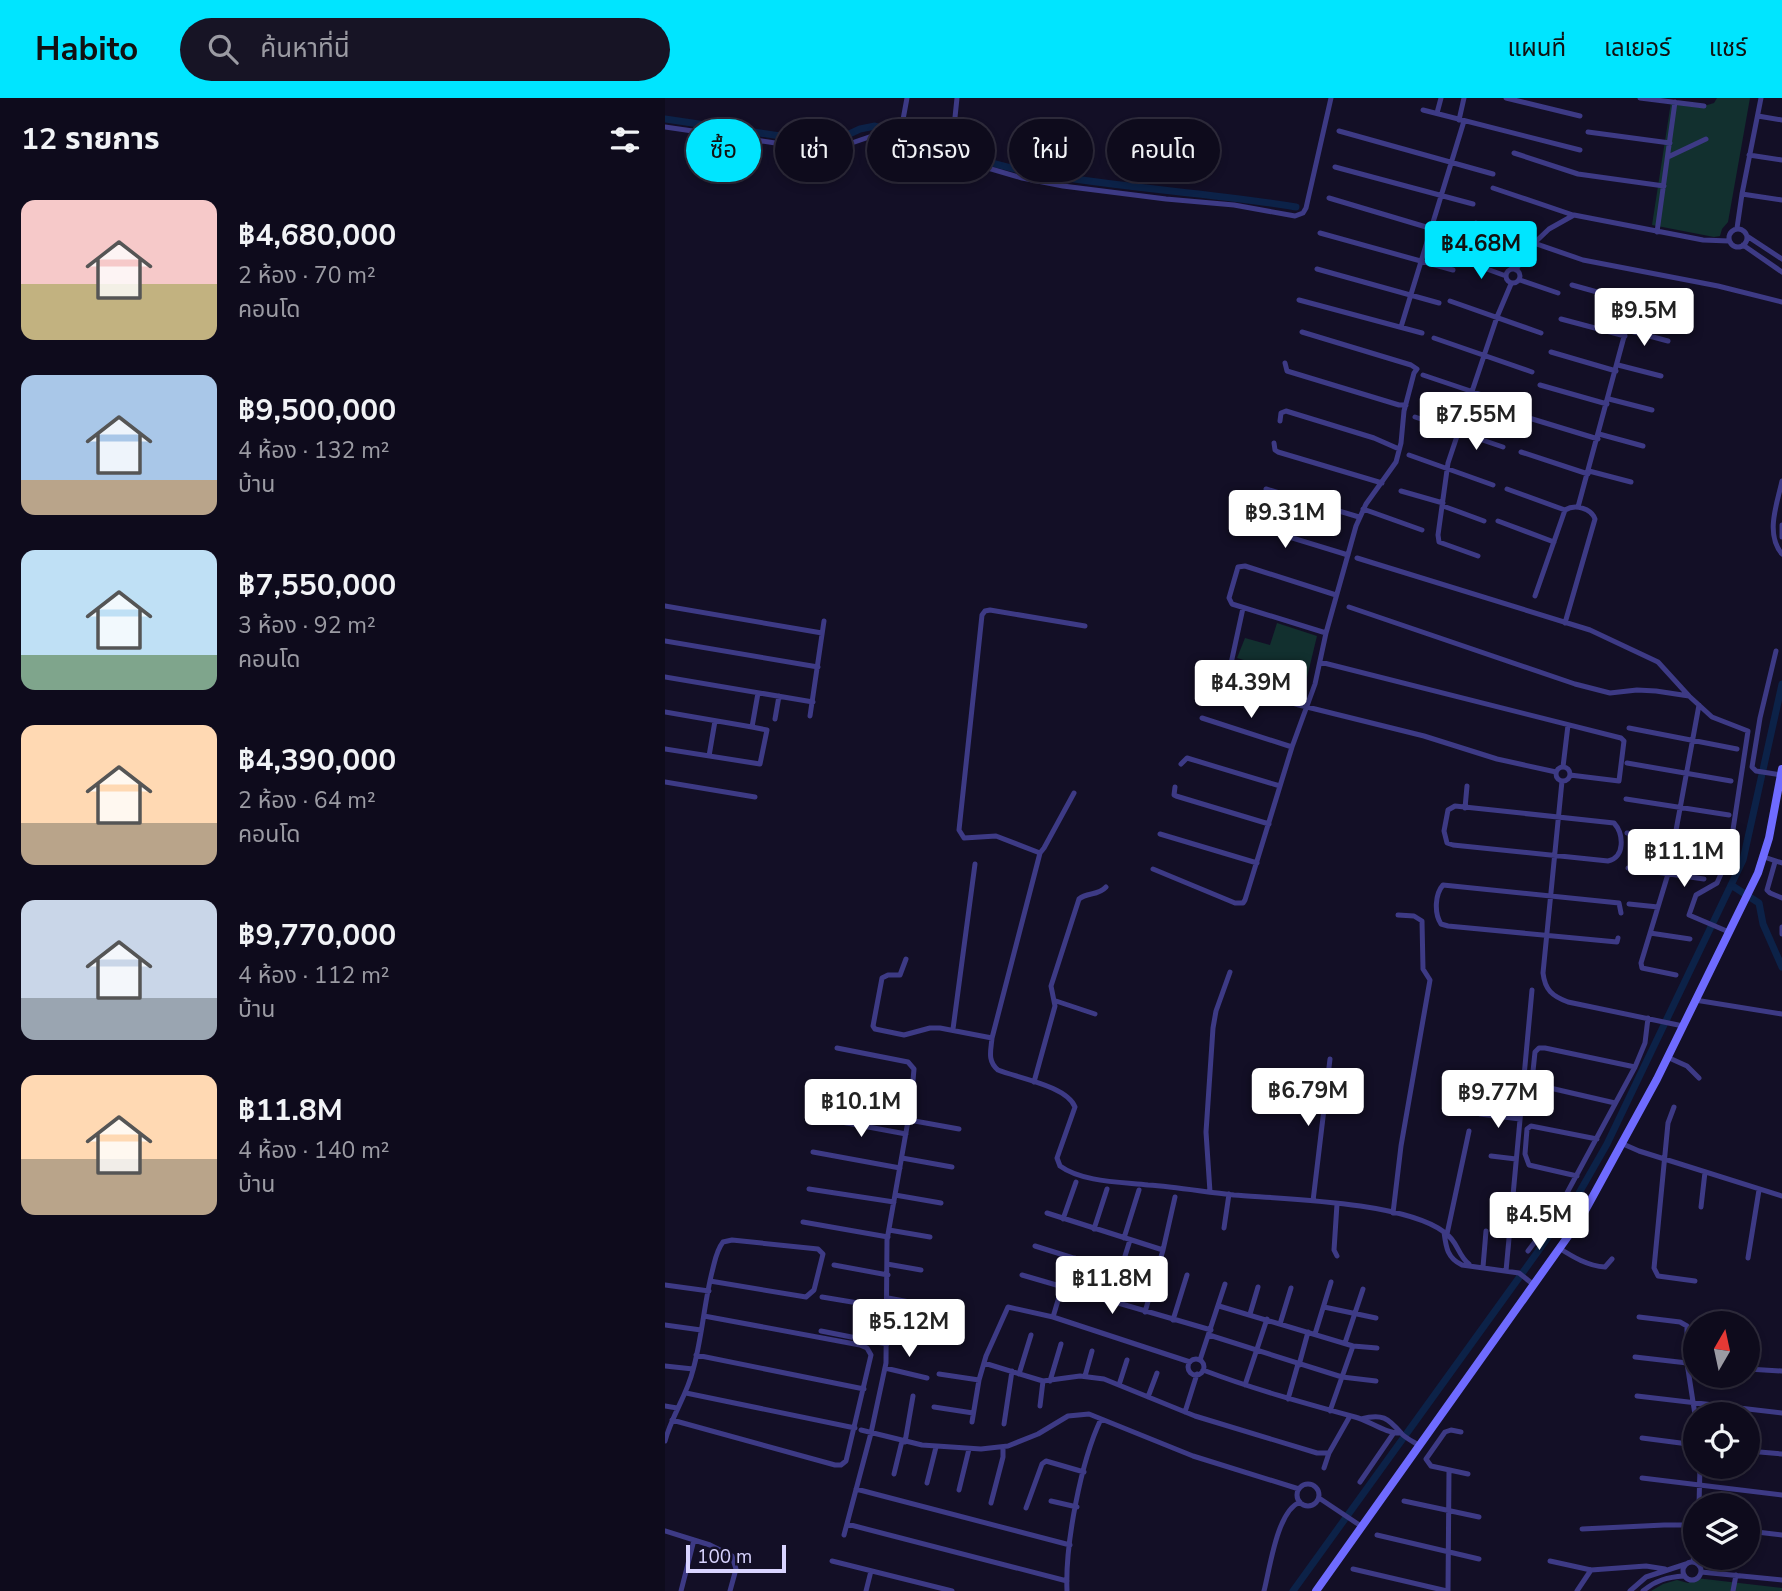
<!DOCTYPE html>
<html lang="th">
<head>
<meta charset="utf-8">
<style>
  body { margin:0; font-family:"Nunito Sans","Noto Sans Thai",sans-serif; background:#171425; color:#f1f3f6; height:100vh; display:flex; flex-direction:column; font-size:26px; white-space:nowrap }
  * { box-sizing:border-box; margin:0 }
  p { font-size:23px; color:#9b9ba3 }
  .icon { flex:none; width:38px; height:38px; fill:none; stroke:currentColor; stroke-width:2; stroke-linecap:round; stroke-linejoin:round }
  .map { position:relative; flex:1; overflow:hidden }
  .details { display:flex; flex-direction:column; background:#0e0b1c; width:665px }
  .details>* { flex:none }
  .top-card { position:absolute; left:21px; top:21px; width:665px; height:63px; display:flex; gap:14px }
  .needle { width:46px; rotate:9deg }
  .controls { position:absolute; left:1018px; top:1213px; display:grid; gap:14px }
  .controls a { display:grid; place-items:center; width:77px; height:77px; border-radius:50%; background:#0e0b1c; box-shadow:0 4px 10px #0003,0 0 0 2px #2e2b3b; font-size:35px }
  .scale { position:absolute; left:21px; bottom:18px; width:100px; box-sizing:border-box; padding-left:7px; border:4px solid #d9d4ff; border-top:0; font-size:19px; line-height:24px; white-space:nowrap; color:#d9d4ff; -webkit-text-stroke:5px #130f26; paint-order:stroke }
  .price { position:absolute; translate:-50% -60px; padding:0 16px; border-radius:7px; background:#fff; color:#222; font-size:23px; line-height:46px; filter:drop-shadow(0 2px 4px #0008) }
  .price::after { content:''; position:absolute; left:50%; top:42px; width:21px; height:16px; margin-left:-10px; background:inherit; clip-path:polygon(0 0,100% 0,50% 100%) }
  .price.active { background:#00e5ff; color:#111 }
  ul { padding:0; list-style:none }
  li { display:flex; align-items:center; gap:21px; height:175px; padding:0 21px }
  li span { display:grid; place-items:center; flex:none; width:196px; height:140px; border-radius:14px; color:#555 }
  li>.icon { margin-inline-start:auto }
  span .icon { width:84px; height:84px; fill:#fffc; stroke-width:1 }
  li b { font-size:30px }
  h2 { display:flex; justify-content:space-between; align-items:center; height:84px; padding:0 21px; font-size:30px }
  .tag { padding:0 24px; border-radius:32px; background:#0e0b1c; box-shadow:0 4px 10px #0003,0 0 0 2px #2e2b3b; font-size:24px; line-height:63px }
  .tag.active { background:#00e5ff; color:#111 }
  header { display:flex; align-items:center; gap:42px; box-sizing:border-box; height:98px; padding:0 35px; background:#00e5ff; color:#111 }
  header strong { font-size:33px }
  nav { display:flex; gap:38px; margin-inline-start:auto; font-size:24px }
  .search { width:490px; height:63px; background:#171425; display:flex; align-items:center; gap:18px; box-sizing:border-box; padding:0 24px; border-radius:38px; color:#9b9ba3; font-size:26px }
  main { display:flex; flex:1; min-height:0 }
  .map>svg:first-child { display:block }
  .green { fill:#12302f }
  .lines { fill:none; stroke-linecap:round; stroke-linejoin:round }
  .canal { stroke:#0c2248; stroke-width:7 }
  .street { stroke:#3d3a85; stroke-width:5 }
  .secondary { stroke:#6f6bff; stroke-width:8 }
</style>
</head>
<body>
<header>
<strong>Habito</strong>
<div class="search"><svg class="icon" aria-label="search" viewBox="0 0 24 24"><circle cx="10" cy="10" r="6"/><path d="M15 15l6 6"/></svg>ค้นหาที่นี่</div>
<nav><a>แผนที่</a><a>เลเยอร์</a><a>แชร์</a></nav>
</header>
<main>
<section class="details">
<h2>12 รายการ<svg class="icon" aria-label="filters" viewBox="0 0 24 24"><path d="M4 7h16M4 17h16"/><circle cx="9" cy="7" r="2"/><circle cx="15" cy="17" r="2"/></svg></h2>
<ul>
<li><span style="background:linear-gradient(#f6c9c9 60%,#c2b280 0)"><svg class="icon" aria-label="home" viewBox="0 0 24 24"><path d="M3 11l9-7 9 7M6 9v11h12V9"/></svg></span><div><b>฿4,680,000</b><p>2 ห้อง · 70 m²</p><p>คอนโด</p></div></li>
<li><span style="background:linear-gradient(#a9c7e8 75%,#b9a48a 0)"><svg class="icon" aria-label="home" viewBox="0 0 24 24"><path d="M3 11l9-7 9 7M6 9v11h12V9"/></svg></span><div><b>฿9,500,000</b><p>4 ห้อง · 132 m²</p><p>บ้าน</p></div></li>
<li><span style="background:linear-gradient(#bfe0f5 75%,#7fa58c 0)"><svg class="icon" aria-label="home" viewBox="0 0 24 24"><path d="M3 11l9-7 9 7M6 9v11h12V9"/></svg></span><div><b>฿7,550,000</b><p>3 ห้อง · 92 m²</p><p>คอนโด</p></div></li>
<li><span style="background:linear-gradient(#ffd9b3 70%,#b9a48a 0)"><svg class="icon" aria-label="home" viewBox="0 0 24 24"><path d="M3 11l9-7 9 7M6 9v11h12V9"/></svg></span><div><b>฿4,390,000</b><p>2 ห้อง · 64 m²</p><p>คอนโด</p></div></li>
<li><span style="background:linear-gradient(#c9d6e8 70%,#9aa5b1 0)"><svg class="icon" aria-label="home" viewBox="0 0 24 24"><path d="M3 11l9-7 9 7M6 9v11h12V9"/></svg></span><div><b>฿9,770,000</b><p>4 ห้อง · 112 m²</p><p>บ้าน</p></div></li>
<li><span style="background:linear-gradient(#ffd9b3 60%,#b9a48a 0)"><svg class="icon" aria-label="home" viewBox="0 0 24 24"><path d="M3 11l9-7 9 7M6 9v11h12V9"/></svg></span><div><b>฿11.8M</b><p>4 ห้อง · 140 m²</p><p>บ้าน</p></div></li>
</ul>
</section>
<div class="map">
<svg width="1117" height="1493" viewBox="0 0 1117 1493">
  <rect width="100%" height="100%" fill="#130f26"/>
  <path class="green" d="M1052,0H1085L1063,124L1057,131L1055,138L1049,139L987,127L1006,4L1039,8L1049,5Z
    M612,525L652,538L637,600L609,593L615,573L572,560L580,540L605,547Z
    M1031,1480L1117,1490V1493H986L998,1486L1012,1482L1023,1485Z"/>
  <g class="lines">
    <path class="canal" d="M0,21L122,39L156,42L180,38L195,31L210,28C260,42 309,63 360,73C450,90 542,94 631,109
      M1066,787L1094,805L1098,826L1117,869
      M628,1493L910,1102L942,1046L1078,762L1117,586"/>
    <path class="street" d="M841,0L915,18
      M975,0L1039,8
      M758,12L915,52
      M772,15L776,0
      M1093,18L1117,22
      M794,22L799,0
      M0,29L124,47L160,50L175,49L210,37L357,80L398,88L501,101L569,107L630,118L638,115L641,110L666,0
      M289,29L292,0
      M674,33L828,76
      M923,34L1005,45
      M234,43L242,0
      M849,55L913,76L999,88
      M1084,57L1117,62
      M1003,59L1041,41
      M670,69L808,106
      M828,90L908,117
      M1077,96L1117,102
      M664,100L798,140
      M811,125L918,162L1053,188L1117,204
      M1072,130L1077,96L1096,0
      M1064 140a9 9 0 1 1 18 0a9 9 0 1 1-18 0Z
      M992,134L1010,4
      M655,135L788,172
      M1082,138L1117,161
      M1078,147L1117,174
      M800,163L841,178
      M841 178a7 7 0 1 1 14 0a7 7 0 1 1-14 0Z
      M652,171L774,205
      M851,172L863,151L884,131L909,117L1038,142L1064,143
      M855,182L893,195
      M907,187L968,204
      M634,202L757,235
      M785,203L876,235
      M896,221L960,238
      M736,229L799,23
      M962,232L1003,243
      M769,240L867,274
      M886,254L951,273
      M620,265L622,273L734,307H741
      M953,267L996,278
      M758,277L856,310
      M875,287L942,306
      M944,301L987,312
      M750,319L838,349
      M864,320L933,341
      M615,323L616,315L621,313L709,340L734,351
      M934,336L978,348
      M609,345L610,352L613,354L717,385
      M856,354L923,376
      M744,357L828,387
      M924,373L966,384
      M1117,383C1112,406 1100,436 1117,456
      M601,391L694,419
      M842,391L900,412
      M736,393L778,405
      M778,408L819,423
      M913,409L970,198L1004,207
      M698,411L757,432
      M595,418V430L683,457
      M833,423L889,444
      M1117,427V439
      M813,458L774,444L773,437L783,365L832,219L846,186
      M692,460L925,532L993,564L1024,598L1047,619L1083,633L1064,758L1052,785L1031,797L1024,817L1064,834
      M870,498L900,412C910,406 926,410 930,421L900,525
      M0,508L157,535
      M684,509L910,586L945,595L972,592L991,593L1024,598
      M420,528L325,512L320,513L317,517L294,732L299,740L331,738L375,755L327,940C326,952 322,963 333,972C353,980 402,988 410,1009L392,1060L395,1068C417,1084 456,1084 483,1087C512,1089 540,1094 569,1097C621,1101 739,1104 779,1134C781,1149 782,1160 797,1167L854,1175L869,1187
      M661,535L567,506L564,500L573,469L580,468L671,497
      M0,543L153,569
      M1111,553L1095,620L1087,669L1091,673L1116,677
      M655,564L956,640L959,643L954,683L905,677
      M0,579L148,604
      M543,584L550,581L634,607L759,638L832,661L891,674
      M562,584L578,510
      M0,614L87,629L93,595
      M145,618L159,523
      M537,620L627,649
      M110,621L114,598
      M964,630L1072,651
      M0,651L95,666L102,632L87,629
      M44,658L50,623
      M962,665L1066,683
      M516,666L522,660L615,688
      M891 676a7 7 0 1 1 14 0a7 7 0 1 1-14 0Z
      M898,669L903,627
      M897,683L878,875C880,892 887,898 903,904L1018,928
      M0,684L90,699
      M510,689L509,697L511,698L604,726
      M961,701L1064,717
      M790,708L949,725C959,736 960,760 943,763L788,747L782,745L779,733L783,712Z
      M800,710L802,688
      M962,735L1058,750
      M495,736L592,765
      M375,755L379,750L409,695
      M1099,759L1117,765
      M1110,764L1102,792L1105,795L1117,800
      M963,770L1039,781
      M488,771L570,805H578L580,802L627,649L650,586L661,535L691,428L701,406L731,364L736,345L739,313L749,275L752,271L746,267L637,234
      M964,806L993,809
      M1117,829V836
      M985,835L1025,841
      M953,840L952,844L783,828L776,826C769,815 770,796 778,787L954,805L956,815
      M241,861L235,877H223L217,880L208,928L210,931L239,937L265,930H275L327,940
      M1011,877L977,870L976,865L1003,776L1034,607
      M1030,902L1117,916
      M391,903L430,916
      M288,931L310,766
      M172,950L243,964L249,971L246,1006L222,1142L221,1265L206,1335L179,1437
      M1002,959L1022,968L1034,980
      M369,984L390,908L386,888L414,801C422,794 433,798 441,789
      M165,986L247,1000
      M950,1005L872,987L867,983L870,954L874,950H880L970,969
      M1009,1009L1003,1025L989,1170L993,1178L1030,1183
      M815,1016L855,1021
      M155,1020L241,1036
      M244,1022L294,1031
      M958,1046L974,1053L1117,1098
      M148,1054L235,1070
      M826,1058L851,1061
      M237,1060L287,1069
      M912,1078L864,1067L860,1056L862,1031L866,1028L932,1041
      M144,1091L229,1104
      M545,1094L541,1034L548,930L551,913L565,874
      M230,1097L276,1105
      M648,1103L665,961
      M672,1106L669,1152L672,1158
      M1036,1109L1040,1074
      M864,1111L890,1117
      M382,1115L498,1152
      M728,1115L736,1048L765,882L758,871L757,823L749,818L733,817
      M398,1121L411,1084
      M138,1124L223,1139
      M559,1130L564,1096
      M429,1131L442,1091
      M224,1132L265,1139
      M781,1136C792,1142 793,1158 804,1166
      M782,1136L804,1033
      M459,1140L474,1092
      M370,1148L488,1185
      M894,1150C908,1159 923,1168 940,1169L947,1161
      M863,1153L890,1117L970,969L980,945L983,920
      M1083,1160L1094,1092
      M222,1166L256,1172
      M169,1167L223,1177
      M818,1169L821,1133
      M841,1173L867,892
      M455,1174L465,1142
      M357,1177L546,1232
      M0,1187L44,1193
      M400,1190L410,1160
      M157,1199L223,1210
      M223,1200L255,1206
      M441,1203L451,1173
      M554,1208L688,1248L712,1250
      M659,1209L711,1220
      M480,1214L498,1152L510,1099
      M585,1216L593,1189
      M388,1219L397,1189
      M974,1219L1015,1224L1022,1228V1265L1031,1323
      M508,1222L522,1177
      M615,1226L626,1190
      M0,1227L36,1232
      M156,1233L222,1246
      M650,1236L666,1184
      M544,1237L677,1279L711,1283
      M223,1238L251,1242
      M680,1245L698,1191
      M31,1257L199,1291
      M970,1259L1031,1266
      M523 1269a8 8 0 1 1 16 0a8 8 0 1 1-16 0Z
      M535,1262L560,1186
      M319,1265L378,1283L415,1278L439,1281L530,1318L652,1355H664L685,1318
      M634,1267L643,1234
      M0,1268L28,1271
      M220,1270L262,1280
      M1083,1271L1117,1273
      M538,1272C588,1291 639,1305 690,1319C705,1323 721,1336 736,1335
      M274,1276L314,1282
      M354,1276L366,1237
      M420,1278L427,1253
      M385,1283L396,1246
      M454,1287L462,1262
      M580,1287L602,1221
      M21,1295L190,1330
      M972,1298L1117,1315
      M483,1299L492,1275
      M623,1301L633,1266
      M0,1308L12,1310
      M375,1308L378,1283
      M269,1309L308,1315
      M665,1313L688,1248
      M520,1314L532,1276
      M696,1321C717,1315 723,1320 736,1335C740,1340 749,1344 755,1348
      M7,1322L170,1367H176L181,1363L206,1257L202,1250L195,1247L39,1218
      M307,1324L314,1282L321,1258L343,1209L388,1219L525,1264
      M339,1326L347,1273
      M196,1332L257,1347L316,1351L343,1348L373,1336L403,1318L424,1316L528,1358L634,1391
      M796,1334L786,1332L780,1334L761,1361L766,1368L803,1376
      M977,1340L1031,1347
      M0,1343C7,1317 22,1297 28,1272C37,1240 39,1206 47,1174C50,1163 51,1153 58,1144L67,1142L153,1151L158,1156L149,1192L141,1199L45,1183
      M240,1344L248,1298
      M1083,1353L1117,1356
      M659,1370L664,1355
      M229,1376L237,1343
      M977,1380L1117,1397
      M695,1384L728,1336
      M262,1385L271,1349
      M632 1397a11 11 0 1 1 22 0a11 11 0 1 1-22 0Z
      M191,1391L405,1447
      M294,1392L304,1351
      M654,1400L696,1428
      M386,1403L412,1409
      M739,1403L814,1419
      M326,1405L338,1359V1349
      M1034,1407L1035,1368
      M361,1410L377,1366L381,1363L419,1374
      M182,1426L402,1483
      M917,1431L999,1427H1031
      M0,1433L45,1447L67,1458L71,1471L65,1493
      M1083,1433L1117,1437
      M712,1437L814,1461
      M167,1463L287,1493
      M885,1463L926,1472L981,1468L1000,1471
      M1028,1464L1031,1435
      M1018 1473a9 9 0 1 1 18 0a9 9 0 1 1-18 0Z
      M688,1471L782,1493
      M1036,1474L1117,1482
      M16,1493L29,1442
      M201,1493L206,1473
      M402,1493C400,1446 416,1363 436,1321
      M599,1493C605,1470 612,1413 635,1404
      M783,1493L784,1372
      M912,1493L926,1472
      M965,1493L981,1479L1021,1466
      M978,1493C991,1482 1003,1479 1019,1478
      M1068,1493L1071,1477"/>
    <path class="secondary" d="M651,1493L916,1120L992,981L1093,775L1104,740L1117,671"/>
  </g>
</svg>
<div class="controls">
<a><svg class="needle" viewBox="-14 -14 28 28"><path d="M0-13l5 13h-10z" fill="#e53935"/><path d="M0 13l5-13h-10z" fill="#9b9ba3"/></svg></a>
<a><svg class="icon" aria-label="locate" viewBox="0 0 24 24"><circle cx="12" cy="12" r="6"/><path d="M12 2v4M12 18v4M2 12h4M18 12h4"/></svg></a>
<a><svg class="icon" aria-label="layers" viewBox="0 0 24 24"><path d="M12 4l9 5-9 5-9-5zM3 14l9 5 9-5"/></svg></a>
</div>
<div class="scale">100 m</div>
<b class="price active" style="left:816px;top:183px">฿4.68M</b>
<b class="price" style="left:979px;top:250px">฿9.5M</b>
<b class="price" style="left:811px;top:354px">฿7.55M</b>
<b class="price" style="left:620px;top:452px">฿9.31M</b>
<b class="price" style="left:586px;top:622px">฿4.39M</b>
<b class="price" style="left:1019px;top:791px">฿11.1M</b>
<b class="price" style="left:643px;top:1030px">฿6.79M</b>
<b class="price" style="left:833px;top:1032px">฿9.77M</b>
<b class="price" style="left:196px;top:1041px">฿10.1M</b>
<b class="price" style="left:874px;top:1154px">฿4.5M</b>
<b class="price" style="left:447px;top:1218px">฿11.8M</b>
<b class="price" style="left:244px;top:1261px">฿5.12M</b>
<div class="top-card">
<a class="tag active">ซื้อ</a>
<a class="tag">เช่า</a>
<a class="tag">ตัวกรอง</a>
<a class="tag">ใหม่</a>
<a class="tag">คอนโด</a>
</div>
</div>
</main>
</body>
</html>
